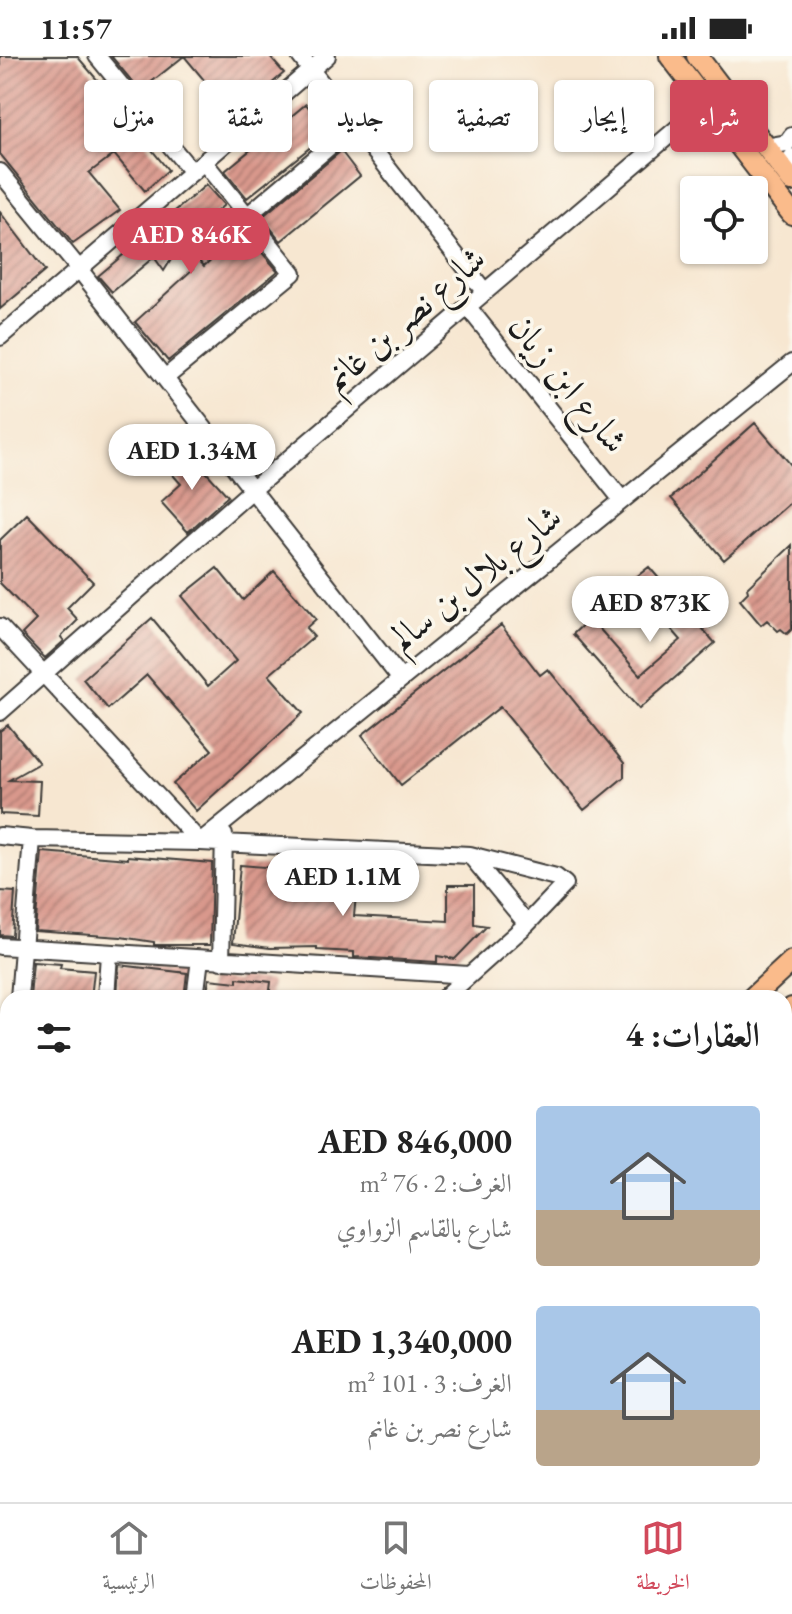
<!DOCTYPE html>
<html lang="ar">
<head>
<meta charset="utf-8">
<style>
  body { margin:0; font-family:"EB Garamond",Amiri,serif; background:#f6f6f6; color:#222; direction:rtl; height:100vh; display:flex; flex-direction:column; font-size:30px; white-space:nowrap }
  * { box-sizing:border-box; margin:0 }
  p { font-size:26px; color:#767676 }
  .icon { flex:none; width:44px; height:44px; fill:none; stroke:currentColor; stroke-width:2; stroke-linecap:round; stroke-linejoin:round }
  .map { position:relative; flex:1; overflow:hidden; direction:ltr }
  .drawer { position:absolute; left:0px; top:934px; width:792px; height:512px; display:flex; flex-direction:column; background:#fff; border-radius:24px 24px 0 0; box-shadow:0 2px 6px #0004; direction:rtl }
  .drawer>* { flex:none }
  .hud { position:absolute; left:24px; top:24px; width:744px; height:72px; direction:rtl; display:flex; gap:16px }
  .controls { position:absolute; left:680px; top:120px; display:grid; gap:16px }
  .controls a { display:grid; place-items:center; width:88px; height:88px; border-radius:8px; background:#fff; box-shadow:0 2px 6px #0004; font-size:40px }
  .price { position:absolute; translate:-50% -68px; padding:0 18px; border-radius:28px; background:#fff; color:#222; font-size:26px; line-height:52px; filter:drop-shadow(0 2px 4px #0008) }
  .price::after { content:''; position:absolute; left:50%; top:48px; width:24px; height:18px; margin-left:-12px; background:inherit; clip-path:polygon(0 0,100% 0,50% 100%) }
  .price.selected { background:#d1495b; color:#fff }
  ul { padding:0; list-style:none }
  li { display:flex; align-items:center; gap:24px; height:200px; padding:0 32px }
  li span { display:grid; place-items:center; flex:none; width:224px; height:160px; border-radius:8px; color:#555 }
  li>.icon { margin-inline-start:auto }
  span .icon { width:96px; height:96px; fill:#fffc; stroke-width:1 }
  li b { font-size:34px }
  h2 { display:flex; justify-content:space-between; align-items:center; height:96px; padding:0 32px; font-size:34px }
  .tag { padding:0 28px; border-radius:8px; background:#fff; box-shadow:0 2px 6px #0004; font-size:28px; line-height:72px }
  .tag.selected { background:#d1495b; color:#fff }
  .status { display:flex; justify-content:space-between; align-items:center; height:56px; padding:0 40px; background:#fff; direction:ltr }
  .status svg { height:22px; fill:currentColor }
  .menu { display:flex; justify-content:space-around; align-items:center; height:112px; border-top:2px solid #e0e0e0; background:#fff; font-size:22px; color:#767676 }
  .menu a { display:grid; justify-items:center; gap:4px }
  .menu .selected { color:#d1495b }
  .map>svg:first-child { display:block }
  .built { fill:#f6d2c4 }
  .building { fill:url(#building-hatch) }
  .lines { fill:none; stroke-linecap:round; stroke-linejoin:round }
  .minor-casing { stroke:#3d3a37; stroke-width:20 }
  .major-casing { stroke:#3d3a37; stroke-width:24 }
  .minor { stroke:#fff; stroke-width:16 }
  .major { stroke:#fabb8b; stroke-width:20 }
  .labels { text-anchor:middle; stroke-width:7; stroke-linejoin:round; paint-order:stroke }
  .street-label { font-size:36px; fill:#1c1c1c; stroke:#fbf7ec }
</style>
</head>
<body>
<div class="status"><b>11:57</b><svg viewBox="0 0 49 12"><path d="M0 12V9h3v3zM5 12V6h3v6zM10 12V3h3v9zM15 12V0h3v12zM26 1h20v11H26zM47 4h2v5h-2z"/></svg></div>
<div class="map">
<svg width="792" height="1446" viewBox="0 0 792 1446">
  <defs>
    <pattern id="building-hatch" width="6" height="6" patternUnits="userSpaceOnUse" patternTransform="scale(2)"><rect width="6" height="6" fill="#d9988c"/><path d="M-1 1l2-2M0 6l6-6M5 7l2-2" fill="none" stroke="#af7b72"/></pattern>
  </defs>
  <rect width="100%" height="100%" fill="#fbf7ec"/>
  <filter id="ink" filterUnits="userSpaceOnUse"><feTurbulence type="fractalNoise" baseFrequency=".0125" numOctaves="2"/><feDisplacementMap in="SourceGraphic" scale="16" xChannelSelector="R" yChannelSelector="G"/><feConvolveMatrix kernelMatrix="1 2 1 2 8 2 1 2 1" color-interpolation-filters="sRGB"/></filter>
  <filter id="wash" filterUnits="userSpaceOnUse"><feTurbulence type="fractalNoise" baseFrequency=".006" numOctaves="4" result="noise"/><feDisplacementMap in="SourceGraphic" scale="32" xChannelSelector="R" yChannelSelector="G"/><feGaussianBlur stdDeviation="1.8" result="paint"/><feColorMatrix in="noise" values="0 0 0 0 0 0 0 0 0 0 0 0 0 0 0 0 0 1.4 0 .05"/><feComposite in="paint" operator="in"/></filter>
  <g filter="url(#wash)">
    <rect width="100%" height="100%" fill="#f7e7d1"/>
    <path class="built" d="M784,1254L792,1263V1446H475L465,1438H784Z
      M303,1438H416L426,1446H296Z"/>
    <g id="blocks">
      <path class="building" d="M0,0H77L142,77L140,79L168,114L145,135L114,98L89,117L120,154L73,188L0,98Z
        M111,0H184L140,35Z
        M184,0H269L284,17L234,60Z
        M306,48L328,77L247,142L225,115Z
        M341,95L360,120L281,185L262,161Z
        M206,129L224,149L183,186L204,210L239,178L247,187L251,184L278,215L168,305L135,266L193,213L177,194L164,215L154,201L112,236L98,220Z
        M0,156L45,215L0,253Z
        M755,367L792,410V445L724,504L671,442Z
        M185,393L228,440L188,476L161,446L181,428L166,411Z
        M27,458L93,526L67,552L78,564L61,581L64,585L45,602L22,578L36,564L0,527V484Z
        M792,489V573L787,578L781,573L778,575L767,564L761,569L740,544L748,536L747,532Z
        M649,511L715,587L639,653L573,578L590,562L640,619L681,584L630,526Z
        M217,512L243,544L274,515L316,563L306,572L314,581L269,619L303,657L196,755L173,728L212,694L147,619L108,653L83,623L152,562L208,630L236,605L182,540Z
        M501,569L540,619L548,613L624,707V721L584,754L500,651L401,729L362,679Z
        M8,669L39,707L9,724L40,725L38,760L0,758V675Z
        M42,796L128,803V800L212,807L210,889H154V886L121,881L35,875Z
        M240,809L358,818L354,860L448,865V829H474V868L487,870L455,903L437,900V906L354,901V896L317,894V891L270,892L233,887Z
        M0,835L15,836L12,880L0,879Z
        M33,906L61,908L60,912L94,915L91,942H30Z
        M119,909L187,917L184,942H117Z
        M237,922L271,926L269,942H206L209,923L237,926Z"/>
    </g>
  </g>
  <g filter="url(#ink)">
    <use href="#blocks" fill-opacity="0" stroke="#3d3a37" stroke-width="2"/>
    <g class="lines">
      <defs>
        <path id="minor" d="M97,0L192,116
          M300,0L484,235
          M765,91L787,87L792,80
          M792,101L790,112L792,117
          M0,116L79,213L400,622
          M247,160L354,70
          M467,250L622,444
          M0,281L327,0
          M165,322L293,217L204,106
          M0,571L200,786L792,307
          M0,656L252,434L707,47
          M0,780L32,783L200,786L470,799L556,821L565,828L527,868L444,942
          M470,799L527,868
          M0,890L469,919
          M221,905L224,779
          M19,942L32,783
          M106,942L109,898
          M195,942L200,903
          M784,1053L792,1051
          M784,1074L792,1072
          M5,1112L8,1076
          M784,1119L792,1116
          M784,1142L792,1139
          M784,1162L792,1160
          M784,1229L792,1237
          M434,1438L445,1446"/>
        <path id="major" d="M670,0L792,158
          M697,0L792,125
          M752,942L792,905
          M784,960L792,952
          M0,1112L8,1113
          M0,1140L8,1141
          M0,1164L8,1166
          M0,1181L8,1182
          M216,1446L220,1438
          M240,1446L248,1438
          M269,1446L277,1438"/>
      </defs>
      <use href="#minor" class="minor-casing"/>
      <use href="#major" class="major-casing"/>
      <use href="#minor" class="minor"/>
      <use href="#major" class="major"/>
    </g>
  </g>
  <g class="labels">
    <g class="street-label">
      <text transform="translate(404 262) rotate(-41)" y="13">شارع نصر بن غانم</text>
      <text transform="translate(569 327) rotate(51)" y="13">شارع ابن زيان</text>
      <text transform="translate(475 521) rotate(-39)" y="13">شارع بلال بن سالم</text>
    </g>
  </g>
</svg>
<div class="controls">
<a><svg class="icon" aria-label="locate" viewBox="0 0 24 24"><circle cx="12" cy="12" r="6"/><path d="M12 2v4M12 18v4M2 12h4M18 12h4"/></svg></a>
</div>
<b class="price selected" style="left:191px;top:220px">AED 846K</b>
<b class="price" style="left:192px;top:436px">AED 1.34M</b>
<b class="price" style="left:650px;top:588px">AED 873K</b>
<b class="price" style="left:343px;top:862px">AED 1.1M</b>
<div class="hud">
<a class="tag selected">شراء</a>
<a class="tag">إيجار</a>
<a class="tag">تصفية</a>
<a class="tag">جديد</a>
<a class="tag">شقة</a>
<a class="tag">منزل</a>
</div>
<section class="drawer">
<h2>العقارات: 4<svg class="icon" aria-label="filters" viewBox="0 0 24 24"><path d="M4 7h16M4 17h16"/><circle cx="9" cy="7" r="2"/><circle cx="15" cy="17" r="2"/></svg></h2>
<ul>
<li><span style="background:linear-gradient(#a9c7e8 65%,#b9a48a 0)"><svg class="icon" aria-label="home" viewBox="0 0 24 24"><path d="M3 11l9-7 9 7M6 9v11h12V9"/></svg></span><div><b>AED 846,000</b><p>الغرف: 2 · 76 m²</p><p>شارع بالقاسم الزواوي</p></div></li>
<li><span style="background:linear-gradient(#a9c7e8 65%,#b9a48a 0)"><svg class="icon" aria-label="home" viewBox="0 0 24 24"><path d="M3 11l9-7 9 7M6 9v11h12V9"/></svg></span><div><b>AED 1,340,000</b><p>الغرف: 3 · 101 m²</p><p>شارع نصر بن غانم</p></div></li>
</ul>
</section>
</div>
<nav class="menu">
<a class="selected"><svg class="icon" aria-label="map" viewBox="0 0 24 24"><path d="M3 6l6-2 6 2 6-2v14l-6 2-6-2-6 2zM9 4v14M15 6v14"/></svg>الخريطة</a>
<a><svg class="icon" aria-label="saved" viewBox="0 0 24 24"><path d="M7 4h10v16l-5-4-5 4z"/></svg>المحفوظات</a>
<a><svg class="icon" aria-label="home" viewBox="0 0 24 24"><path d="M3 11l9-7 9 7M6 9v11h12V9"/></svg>الرئيسية</a>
</nav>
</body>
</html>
